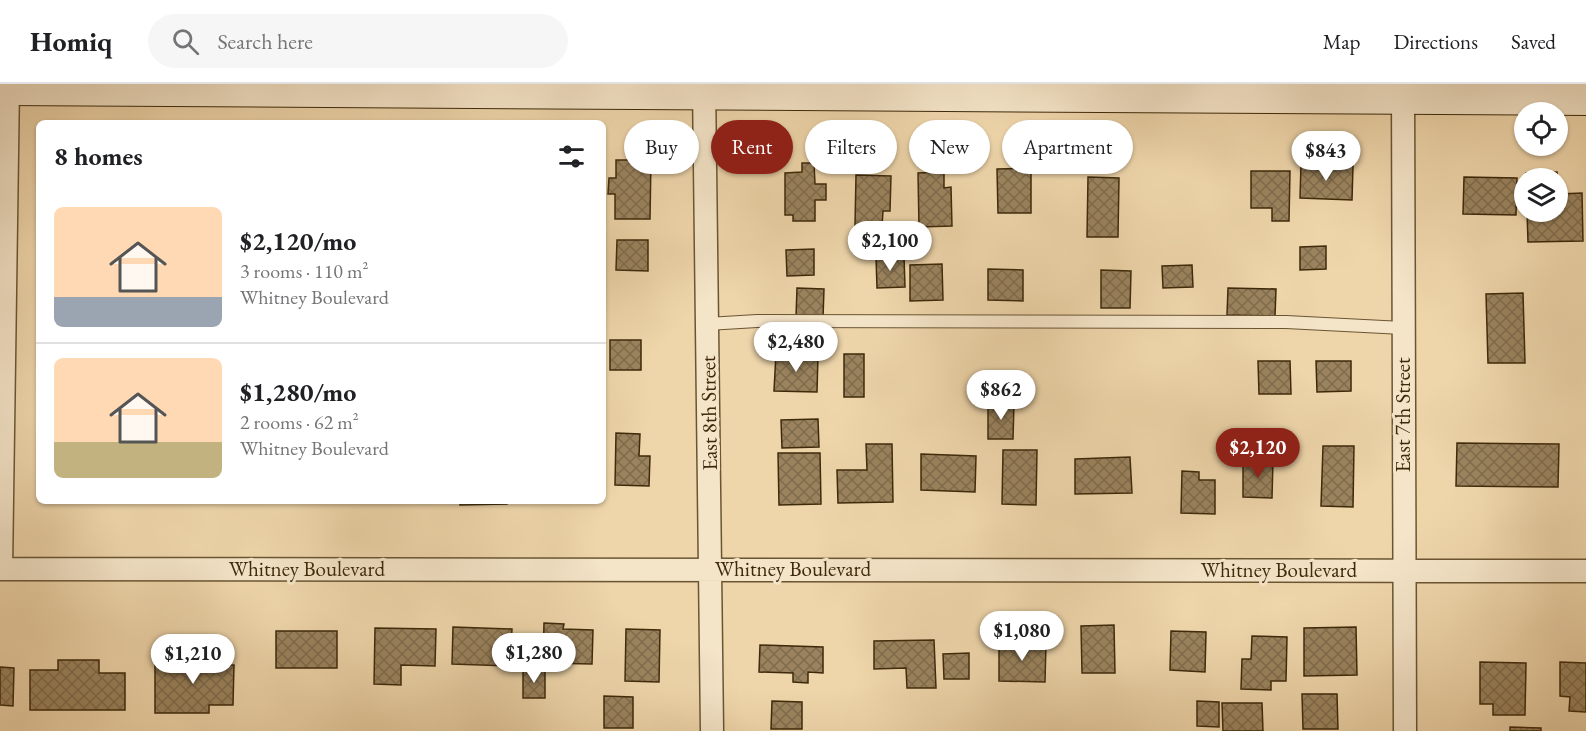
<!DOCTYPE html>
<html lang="en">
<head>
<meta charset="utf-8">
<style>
  body { margin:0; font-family:"EB Garamond",serif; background:#f6f6f6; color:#202124; height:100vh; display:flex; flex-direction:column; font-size:22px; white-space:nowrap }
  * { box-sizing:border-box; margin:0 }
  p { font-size:20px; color:#757577 }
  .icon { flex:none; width:33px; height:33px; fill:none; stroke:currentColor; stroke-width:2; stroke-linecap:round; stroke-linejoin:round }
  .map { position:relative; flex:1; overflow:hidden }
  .drawer { position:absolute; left:36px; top:36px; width:570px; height:384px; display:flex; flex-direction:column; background:#fff; border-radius:9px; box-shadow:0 2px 4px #0004 }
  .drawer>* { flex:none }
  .top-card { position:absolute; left:624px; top:36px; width:570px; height:54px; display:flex; gap:12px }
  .buttons { position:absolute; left:1514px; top:18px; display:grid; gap:12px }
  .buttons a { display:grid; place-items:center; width:54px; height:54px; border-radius:50%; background:#fff; box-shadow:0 2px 4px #0004; font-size:30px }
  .price { position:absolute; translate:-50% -51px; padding:0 14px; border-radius:21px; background:#fff; color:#222; font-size:20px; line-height:39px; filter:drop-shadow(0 2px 3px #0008) }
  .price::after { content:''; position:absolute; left:50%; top:36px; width:18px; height:14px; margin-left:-9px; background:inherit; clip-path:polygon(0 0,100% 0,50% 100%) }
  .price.on { background:#8f2418; color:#fff }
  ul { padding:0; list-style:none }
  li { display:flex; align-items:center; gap:18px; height:150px; padding:0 18px }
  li+li { border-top:2px solid #e0e0e0 }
  li span { display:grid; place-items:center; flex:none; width:168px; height:120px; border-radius:9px; color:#555 }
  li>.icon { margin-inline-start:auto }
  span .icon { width:72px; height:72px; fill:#fffc; stroke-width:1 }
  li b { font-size:26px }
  h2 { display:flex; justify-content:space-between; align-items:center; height:72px; padding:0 18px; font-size:26px }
  .pill { padding:0 21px; border-radius:27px; background:#fff; box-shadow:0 2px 4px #0004; font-size:21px; line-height:54px }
  .pill.on { background:#8f2418; color:#fff }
  header { display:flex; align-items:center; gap:36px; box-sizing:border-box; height:84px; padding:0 30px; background:#fff; border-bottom:2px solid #e0e0e0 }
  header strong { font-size:28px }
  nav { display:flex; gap:33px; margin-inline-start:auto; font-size:21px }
  .search { width:420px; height:54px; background:#f6f6f6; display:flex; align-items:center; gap:15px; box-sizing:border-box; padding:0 21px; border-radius:33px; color:#757577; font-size:22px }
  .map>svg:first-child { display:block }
  .building { fill:url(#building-cross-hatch); stroke:#3e2a0b; stroke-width:1.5 }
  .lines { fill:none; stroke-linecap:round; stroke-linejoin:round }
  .service-casing { stroke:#6a5533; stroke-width:14 }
  .minor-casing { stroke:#6a5533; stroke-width:25 }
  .secondary-casing { stroke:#3e2a0b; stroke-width:34 }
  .service { stroke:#f4e4c8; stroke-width:12 }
  .minor { stroke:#f4e4c8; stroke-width:22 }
  .secondary { stroke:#f4e4c8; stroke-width:32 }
  .labels { text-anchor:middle; stroke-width:6; stroke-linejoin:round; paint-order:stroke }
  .street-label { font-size:21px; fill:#3e2a0b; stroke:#f4e4c8 }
</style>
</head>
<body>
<header>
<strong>Homiq</strong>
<div class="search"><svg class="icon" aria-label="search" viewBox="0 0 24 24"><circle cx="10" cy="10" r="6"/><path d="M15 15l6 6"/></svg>Search here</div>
<nav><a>Map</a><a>Directions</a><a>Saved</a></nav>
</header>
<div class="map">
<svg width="1586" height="647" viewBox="0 0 1586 647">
  <defs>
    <pattern id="building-cross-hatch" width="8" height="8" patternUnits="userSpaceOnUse" patternTransform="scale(1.5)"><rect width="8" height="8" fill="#9a835e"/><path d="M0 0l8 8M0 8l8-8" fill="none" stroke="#7f6b4c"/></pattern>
  </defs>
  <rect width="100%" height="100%" fill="#eed5aa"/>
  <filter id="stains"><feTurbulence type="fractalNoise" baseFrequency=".00333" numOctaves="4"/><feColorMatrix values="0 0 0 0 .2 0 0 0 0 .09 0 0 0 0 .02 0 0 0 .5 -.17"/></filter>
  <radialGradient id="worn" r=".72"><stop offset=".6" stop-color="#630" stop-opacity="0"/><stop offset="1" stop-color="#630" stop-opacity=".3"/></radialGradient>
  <path class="building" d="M616,76H651L650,135H615V110H608L609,94H616Z
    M802,79H814L815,100H826V116H815V137H793V131H785V89L802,88Z
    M1301,80L1353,82L1352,116L1300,114Z
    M1031,84V129H998L997,85Z
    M1251,87H1290L1289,137H1272V124H1251Z
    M944,88V104L951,103L952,142L919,143L918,89Z
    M1557,88L1558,110L1582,109L1583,157L1528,158L1527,128H1557V94H1527L1526,89Z
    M856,91L891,92L890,127H883L882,142L855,141Z
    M1088,93L1119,94L1118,153H1087Z
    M1464,93L1517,94L1516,131L1463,130Z
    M617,156H648V187L616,186Z
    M1326,162V185L1300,186V163Z
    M814,165V191L787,192L786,166Z
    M904,172L905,203L877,204L876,173Z
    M942,180L943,216L910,217V181Z
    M1192,181L1193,203L1163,204L1162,182Z
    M988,185L1023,186V217L988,216Z
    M1101,186L1131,187L1130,224H1101Z
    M797,204L824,205L823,234L796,233Z
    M1228,204L1276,205L1275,232L1227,231Z
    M1523,209L1525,279H1488L1486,210Z
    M610,256H641V286H610Z
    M776,269L818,271L817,308L774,307Z
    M844,270H864V313H844Z
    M1258,277H1290L1291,310H1259Z
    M1316,277H1351V307L1317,308Z
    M988,319L1014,320L1013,355H988Z
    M818,335L819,363L782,364L781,336Z
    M616,349L640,350L639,372H650L649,402L615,401Z
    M1457,359L1559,360L1558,403L1456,402Z
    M866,360H892L893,418L838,419L837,386H867Z
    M1323,362H1354L1353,423L1321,422Z
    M1003,366H1037L1036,421L1002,420Z
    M778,369H820L821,420L779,421Z
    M921,370L976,372L975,408L921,406Z
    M1130,373L1132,409L1075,410V375Z
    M1243,376H1273L1272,414L1243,413Z
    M1182,387L1199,388V396H1215V430L1181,429Z
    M460,417H507V420L460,421Z
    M544,539L564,540L563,545L593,546L592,580L543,579Z
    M1114,541L1115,589H1082L1081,542Z
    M453,543L512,545L510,582L452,580Z
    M1356,543L1357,591L1304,592V544Z
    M375,544L436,545L435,582L401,581V601L374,600Z
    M626,545L660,546L659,598L625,597Z
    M276,547H337V584H276Z
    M1171,547L1206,548L1205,588L1170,586Z
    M1252,552L1287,553L1286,597H1271V606L1241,605L1242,575H1251Z
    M934,556L936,604H907L906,584L874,585V557Z
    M999,558L1046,559L1045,598L999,597Z
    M760,561L823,563V589L808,588V599L793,598V589L759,588Z
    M177,569L210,570V581H234L233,621H209V629H155V579H177Z
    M969,569V595H944L943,570Z
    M58,576H99V589H125V626H30V586H58Z
    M1480,578L1526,579L1525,631H1493V620H1480Z
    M1560,578L1586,579V628L1569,627L1570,613L1560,612Z
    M0,583L14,584L13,622L0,621Z
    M523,586H545V614H523Z
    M1302,610H1337L1338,645H1303Z
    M604,612L633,613V644H604Z
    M772,617L802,618V645H771Z
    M1197,617L1219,618V643L1197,642Z
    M1222,619H1262L1263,647H1223Z
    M1510,643L1541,644V647H1510Z"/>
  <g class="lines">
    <defs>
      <path id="service" d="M707,240L757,237L1286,238L1403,244"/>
      <path id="minor" d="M704,0L712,647
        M1403,1L1405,647
        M0,485L1586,487
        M1,485L8,0"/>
      <path id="secondary" d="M0,5L1586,15"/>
    </defs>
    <use href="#service" class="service-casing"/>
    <use href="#minor" class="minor-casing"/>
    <use href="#secondary" class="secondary-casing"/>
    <use href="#service" class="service"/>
    <use href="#minor" class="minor"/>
    <use href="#secondary" class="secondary"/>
  </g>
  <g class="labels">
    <g class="street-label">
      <text transform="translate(709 329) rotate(-91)" y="7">East 8th Street</text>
      <text transform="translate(1403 331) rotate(-90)" y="7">East 7th Street</text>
      <text x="307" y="492">Whitney Boulevard</text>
      <text x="793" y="492">Whitney Boulevard</text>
      <text x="1279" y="493">Whitney Boulevard</text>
    </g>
  </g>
  <rect width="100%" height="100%" filter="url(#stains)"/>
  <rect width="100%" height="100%" fill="url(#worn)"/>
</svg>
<div class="buttons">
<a><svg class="icon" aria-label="locate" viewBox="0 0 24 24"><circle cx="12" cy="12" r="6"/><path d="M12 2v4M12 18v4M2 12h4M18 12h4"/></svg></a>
<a><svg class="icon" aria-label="layers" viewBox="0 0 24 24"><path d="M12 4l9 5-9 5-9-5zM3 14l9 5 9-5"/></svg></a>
</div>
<b class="price" style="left:1326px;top:98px">$843</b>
<b class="price" style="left:890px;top:188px">$2,100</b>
<b class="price" style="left:796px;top:289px">$2,480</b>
<b class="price" style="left:1001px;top:337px">$862</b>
<b class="price on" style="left:1258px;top:395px">$2,120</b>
<b class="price" style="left:1022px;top:578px">$1,080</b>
<b class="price" style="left:534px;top:600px">$1,280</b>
<b class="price" style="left:193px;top:601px">$1,210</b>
<div class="top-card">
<a class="pill">Buy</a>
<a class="pill on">Rent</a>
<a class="pill">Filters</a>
<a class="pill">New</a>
<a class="pill">Apartment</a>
</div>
<section class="drawer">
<h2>8 homes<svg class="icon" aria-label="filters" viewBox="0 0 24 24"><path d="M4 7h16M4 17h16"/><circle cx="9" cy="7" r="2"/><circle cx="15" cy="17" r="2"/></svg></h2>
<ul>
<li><span style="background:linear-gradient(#ffd9b3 75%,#9aa5b1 0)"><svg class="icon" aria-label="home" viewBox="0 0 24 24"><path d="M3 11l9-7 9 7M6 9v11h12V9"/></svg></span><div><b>$2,120/mo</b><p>3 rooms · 110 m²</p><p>Whitney Boulevard</p></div></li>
<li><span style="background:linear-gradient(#ffd9b3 70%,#c2b280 0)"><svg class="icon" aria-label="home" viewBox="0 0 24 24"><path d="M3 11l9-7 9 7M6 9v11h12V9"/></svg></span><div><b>$1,280/mo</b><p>2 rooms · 62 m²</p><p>Whitney Boulevard</p></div></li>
</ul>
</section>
</div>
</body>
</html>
